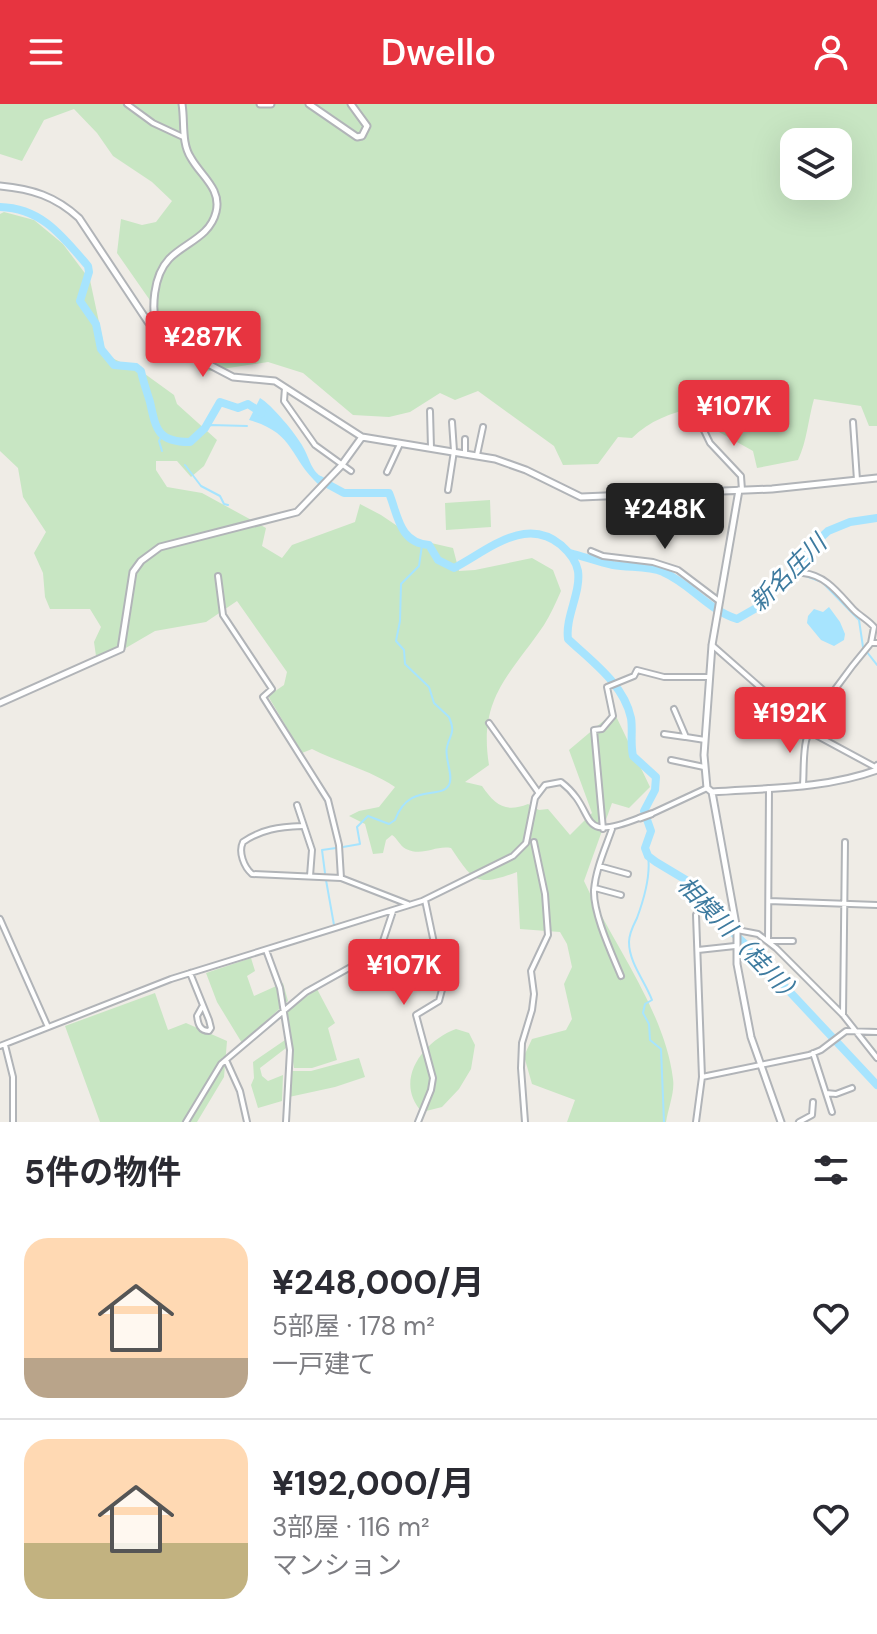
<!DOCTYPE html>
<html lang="ja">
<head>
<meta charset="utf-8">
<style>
  body { margin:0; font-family:"DM Sans","Noto Sans JP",sans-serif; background:#f2f2f3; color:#2b2b33; height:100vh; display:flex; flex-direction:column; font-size:30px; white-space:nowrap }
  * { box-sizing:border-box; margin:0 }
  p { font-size:26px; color:#7c7c81 }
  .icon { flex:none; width:44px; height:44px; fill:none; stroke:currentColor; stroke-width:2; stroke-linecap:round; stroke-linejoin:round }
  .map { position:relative; height:1018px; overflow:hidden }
  .drawer { display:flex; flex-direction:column; background:#fff; flex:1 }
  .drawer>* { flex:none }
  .buttons { position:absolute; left:780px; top:24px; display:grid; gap:16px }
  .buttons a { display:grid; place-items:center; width:72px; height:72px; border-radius:16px; background:#fff; box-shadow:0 8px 32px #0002; font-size:40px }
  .price { position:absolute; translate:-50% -68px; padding:0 18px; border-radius:8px; background:#e73440; color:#fff; font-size:26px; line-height:52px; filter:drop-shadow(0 2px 4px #0008) }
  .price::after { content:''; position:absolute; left:50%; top:48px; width:24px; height:18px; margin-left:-12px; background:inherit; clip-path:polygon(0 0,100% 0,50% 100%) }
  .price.current { background:#222; color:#fff }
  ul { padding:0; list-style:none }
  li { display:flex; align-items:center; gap:24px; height:200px; padding:0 24px }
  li+li { border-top:2px solid #e1e1e2 }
  li span { display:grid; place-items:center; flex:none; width:224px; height:160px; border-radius:24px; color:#555 }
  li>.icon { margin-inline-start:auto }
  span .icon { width:96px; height:96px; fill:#fffc; stroke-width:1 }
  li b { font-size:34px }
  h2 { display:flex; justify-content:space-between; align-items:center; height:96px; padding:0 24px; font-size:34px }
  header { display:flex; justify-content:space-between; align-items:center; height:104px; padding:0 24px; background:#e73440; color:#fff; font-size:36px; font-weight:600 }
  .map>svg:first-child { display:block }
  .green { fill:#c8e6c3; fill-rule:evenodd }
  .water { fill:#a7e4fe }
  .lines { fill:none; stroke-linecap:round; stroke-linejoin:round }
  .stream { stroke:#a7e4fe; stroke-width:2 }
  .river { stroke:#a7e4fe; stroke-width:8 }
  .minor-casing { stroke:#b1b4b8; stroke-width:8 }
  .tertiary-casing { stroke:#b1b4b8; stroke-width:9 }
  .minor { stroke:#fff; stroke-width:4 }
  .tertiary { stroke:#fff; stroke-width:5 }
  .labels { text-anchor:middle; stroke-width:6; stroke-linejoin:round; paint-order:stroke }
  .water-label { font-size:24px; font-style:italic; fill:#3e7b9f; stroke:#fff }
</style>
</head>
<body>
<header><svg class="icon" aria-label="menu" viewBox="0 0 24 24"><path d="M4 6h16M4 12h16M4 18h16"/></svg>Dwello<svg class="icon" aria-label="person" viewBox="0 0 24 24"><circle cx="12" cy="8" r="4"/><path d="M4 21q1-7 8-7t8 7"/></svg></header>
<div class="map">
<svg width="877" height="1018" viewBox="0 0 877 1018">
  <rect width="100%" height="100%" fill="#efece6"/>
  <path class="green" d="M0,0H877V322H869L861,302L814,295C808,316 807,337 798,356L757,364L753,347L719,328L695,304C672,308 649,317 632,334L618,333L598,360L563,361L554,342L478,287L455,296L440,289L410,308L389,313L353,311L303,269L268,258L203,268L165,228L163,215L117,149L121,115L142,121L156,118L172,97L152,78L113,52L97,29L74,5L44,16L22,57L0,50ZM794,38H838V82H794Z
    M4,108L34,116L63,140L90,176L106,251L145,270L174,291L177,300L217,336L204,362L191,373L177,357H156V366L167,383L202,389L266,424L262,442L282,454L292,441L355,418L360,400L381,411L418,436L453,444L459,467L475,466L532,454L553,466L561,487C556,498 551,510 544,521C510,571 478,594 489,661L465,678L482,682C495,701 505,709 528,700L539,706L548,705L570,731L592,709L569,646L614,608L650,683L629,704L612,699L584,777C612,839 665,907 673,975C675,988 668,1005 666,1018H567L575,996L532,980L524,952L532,935L566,926L572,915L564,880L572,863L567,840L560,828L520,825L517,768C476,783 474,778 451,744C435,741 423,753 406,745C399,741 398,735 392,731L386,736L383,749L373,750L365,720L349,712L359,707L379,703L395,683C370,666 340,659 312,645L302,649L268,592L284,581L287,568L237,497L206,518L155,527L112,552H96L94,538L101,523L90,505H50L45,493L43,469L34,449L46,428L23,393L18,364L0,347V110Z
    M490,396L491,423L446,426L445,399Z
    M251,854L255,867L247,872L254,892L283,879L288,897L242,939L217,898L206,869Z
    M317,885L335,919L328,924L337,956L312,964H294L285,908Z
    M155,889L168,926L186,919L227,937L224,973L197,1018H100L65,922Z
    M456,925L469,929L475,941L471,965L459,985L442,1003L422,1008C393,977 423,937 456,925Z
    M285,936L286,944L260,964L262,972L268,977L283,971L282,997L258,1004L251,981L254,974L253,958Z
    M359,954L365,973L335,983L289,993L292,967H311Z"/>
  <path class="water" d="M260,294C271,300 296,330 303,343C310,355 311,368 325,375L319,381C288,352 295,329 249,316Z
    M829,503L840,518L845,530L844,536L834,542L821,536L807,519L808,512L814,505L823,508Z"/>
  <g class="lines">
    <path class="stream" d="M205,324L211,321L247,322
      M162,347L159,337L162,332
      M185,361L201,382L220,392L224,400L228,401
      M784,475L803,471L822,478L859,516L863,543L877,561
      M343,743L360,740L357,723L368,712L389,720L395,716C409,678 441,696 449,681C454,671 444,654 447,643C450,629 456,630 449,613L434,599L429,583L405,560L404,546L396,537L400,517L401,480L419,462L422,441
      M648,752C651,772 644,795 637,814C633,822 629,829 629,838C629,859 645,877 652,896L645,900L643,909L649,920L650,936L661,945L664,1018
      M325,769L322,746L336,744
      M326,776L334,821"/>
    <path class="river" d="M0,103C42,104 63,133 88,162L89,168L80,197L96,220L101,245L114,261L136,263L141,267C143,277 147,288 150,298C156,326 158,338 190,338L205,324L220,298L238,304L248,300L262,309
      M320,376L344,389H389C398,411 399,439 429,441L438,456L454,464C487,447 525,411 561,441C569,448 576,456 578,467C581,489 565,513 568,535C591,557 624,580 631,614C633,626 630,639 633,652L656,673L655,686L644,707L651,727L645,744L648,752L656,758L686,776L713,810L745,840L877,981
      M570,449C585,453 599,458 613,461C630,464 648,461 663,468C691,480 708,506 737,515L758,503L779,479L800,462L813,441L828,427L850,418L877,414"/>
    <defs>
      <path id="minor" d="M127,0L153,19L183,33
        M285,284L284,297L315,341L351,367
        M430,307L431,344
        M696,310L710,339L741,372L742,386
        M853,318L857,376
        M465,349V335
        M477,351L483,323
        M387,368L400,340
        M448,386L454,347L452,318
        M591,447L603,452L653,458L678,466L719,497
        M803,469C826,471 839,490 854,506C860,512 868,516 874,523L871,539
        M218,472L223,511L272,585L263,593L328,696L339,741L341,774
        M712,541L812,629L875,663L877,661
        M674,605L686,633L705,636
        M489,619L538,688
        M664,630L685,633
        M671,656L704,663
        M803,681C804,666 803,651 806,637C812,612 854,559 871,539H877
        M769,684L768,837H793
        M297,701L312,746L310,772
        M651,710L707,684
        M302,722C279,723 262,725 243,738C238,748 244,763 252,770L341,774L408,800
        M603,725L594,626L602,625L613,612L607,583L634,572L637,566L664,573H709
        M612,725C605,745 596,764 594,786C593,810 612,850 621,872
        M599,762L628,770
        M595,784L621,791
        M769,797L877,801
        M696,811L702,973L696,1018
        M0,815L48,923
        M737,826L758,830L776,844L843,911L877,954
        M266,846L280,884L290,946L286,1018
        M698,846L735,842
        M190,869L209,916L211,924L209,927C200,927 198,920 197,912L202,903
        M843,911L845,738
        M5,941L13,973V1018
        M0,942L171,875L422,797L513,752L526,739L535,694L545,681L561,678C600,708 573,740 639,714
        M813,949L832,1008
        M226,956L240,987L247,1018
        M702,973L809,951L821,946L846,927L877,928
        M826,989L836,990L852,984
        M186,1018L221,960L306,888L374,850L381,843L393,807
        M418,1018L431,986L433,974L416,911L439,897L443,882L425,796
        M525,1018L521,964L522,939L532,906L534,890L531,867L548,831L545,790L534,738
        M799,1018L812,1011L813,998"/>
      <path id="tertiary" d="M260,0H271
        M309,0L357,33L362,32L367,22L351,0
        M0,82C32,85 55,92 79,114L148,218L166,238L233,273L275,277L362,333L495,355L526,366L581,393L772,385L877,374
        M157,226C151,205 153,172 169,155C184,139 210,133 216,108C222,85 201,72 191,54C181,39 185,18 182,0
        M739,386L712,541L704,651L707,684L712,688L737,826V860L751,933L781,1018
        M0,599L121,545L133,468L141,457L160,443L297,408L341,362L362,333
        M712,688C766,684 825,685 877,666
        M640,714L651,710"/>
    </defs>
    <use href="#minor" class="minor-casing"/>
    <use href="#tertiary" class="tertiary-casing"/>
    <use href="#minor" class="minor"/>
    <use href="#tertiary" class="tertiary"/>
  </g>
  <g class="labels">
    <g class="water-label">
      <text transform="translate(788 469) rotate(-45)" y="8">新名庄川</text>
      <text transform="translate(740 837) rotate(46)" y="8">相模川（桂川）</text>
    </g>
  </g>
</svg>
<div class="buttons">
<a><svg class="icon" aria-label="layers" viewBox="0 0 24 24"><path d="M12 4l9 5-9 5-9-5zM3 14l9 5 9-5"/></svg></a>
</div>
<b class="price" style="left:203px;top:275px">¥287K</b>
<b class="price" style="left:734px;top:344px">¥107K</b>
<b class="price current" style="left:665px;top:447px">¥248K</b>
<b class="price" style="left:790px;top:651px">¥192K</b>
<b class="price" style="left:404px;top:903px">¥107K</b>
</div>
<section class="drawer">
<h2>5件の物件<svg class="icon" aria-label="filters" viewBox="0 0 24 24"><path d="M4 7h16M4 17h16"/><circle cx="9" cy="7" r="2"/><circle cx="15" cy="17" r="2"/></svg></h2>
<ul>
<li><span style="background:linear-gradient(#ffd9b3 75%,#b9a48a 0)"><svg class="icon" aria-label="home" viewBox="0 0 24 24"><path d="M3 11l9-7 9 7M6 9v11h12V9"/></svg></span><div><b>¥248,000/月</b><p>5部屋 · 178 m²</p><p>一戸建て</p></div><svg class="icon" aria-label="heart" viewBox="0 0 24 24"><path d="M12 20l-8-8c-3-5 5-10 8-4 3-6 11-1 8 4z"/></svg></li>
<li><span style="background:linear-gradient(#ffd9b3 65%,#c2b280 0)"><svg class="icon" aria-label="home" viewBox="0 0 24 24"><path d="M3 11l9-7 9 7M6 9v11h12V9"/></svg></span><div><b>¥192,000/月</b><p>3部屋 · 116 m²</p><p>マンション</p></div><svg class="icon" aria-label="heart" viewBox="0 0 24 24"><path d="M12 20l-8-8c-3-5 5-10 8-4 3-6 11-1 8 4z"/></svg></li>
</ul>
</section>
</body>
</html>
